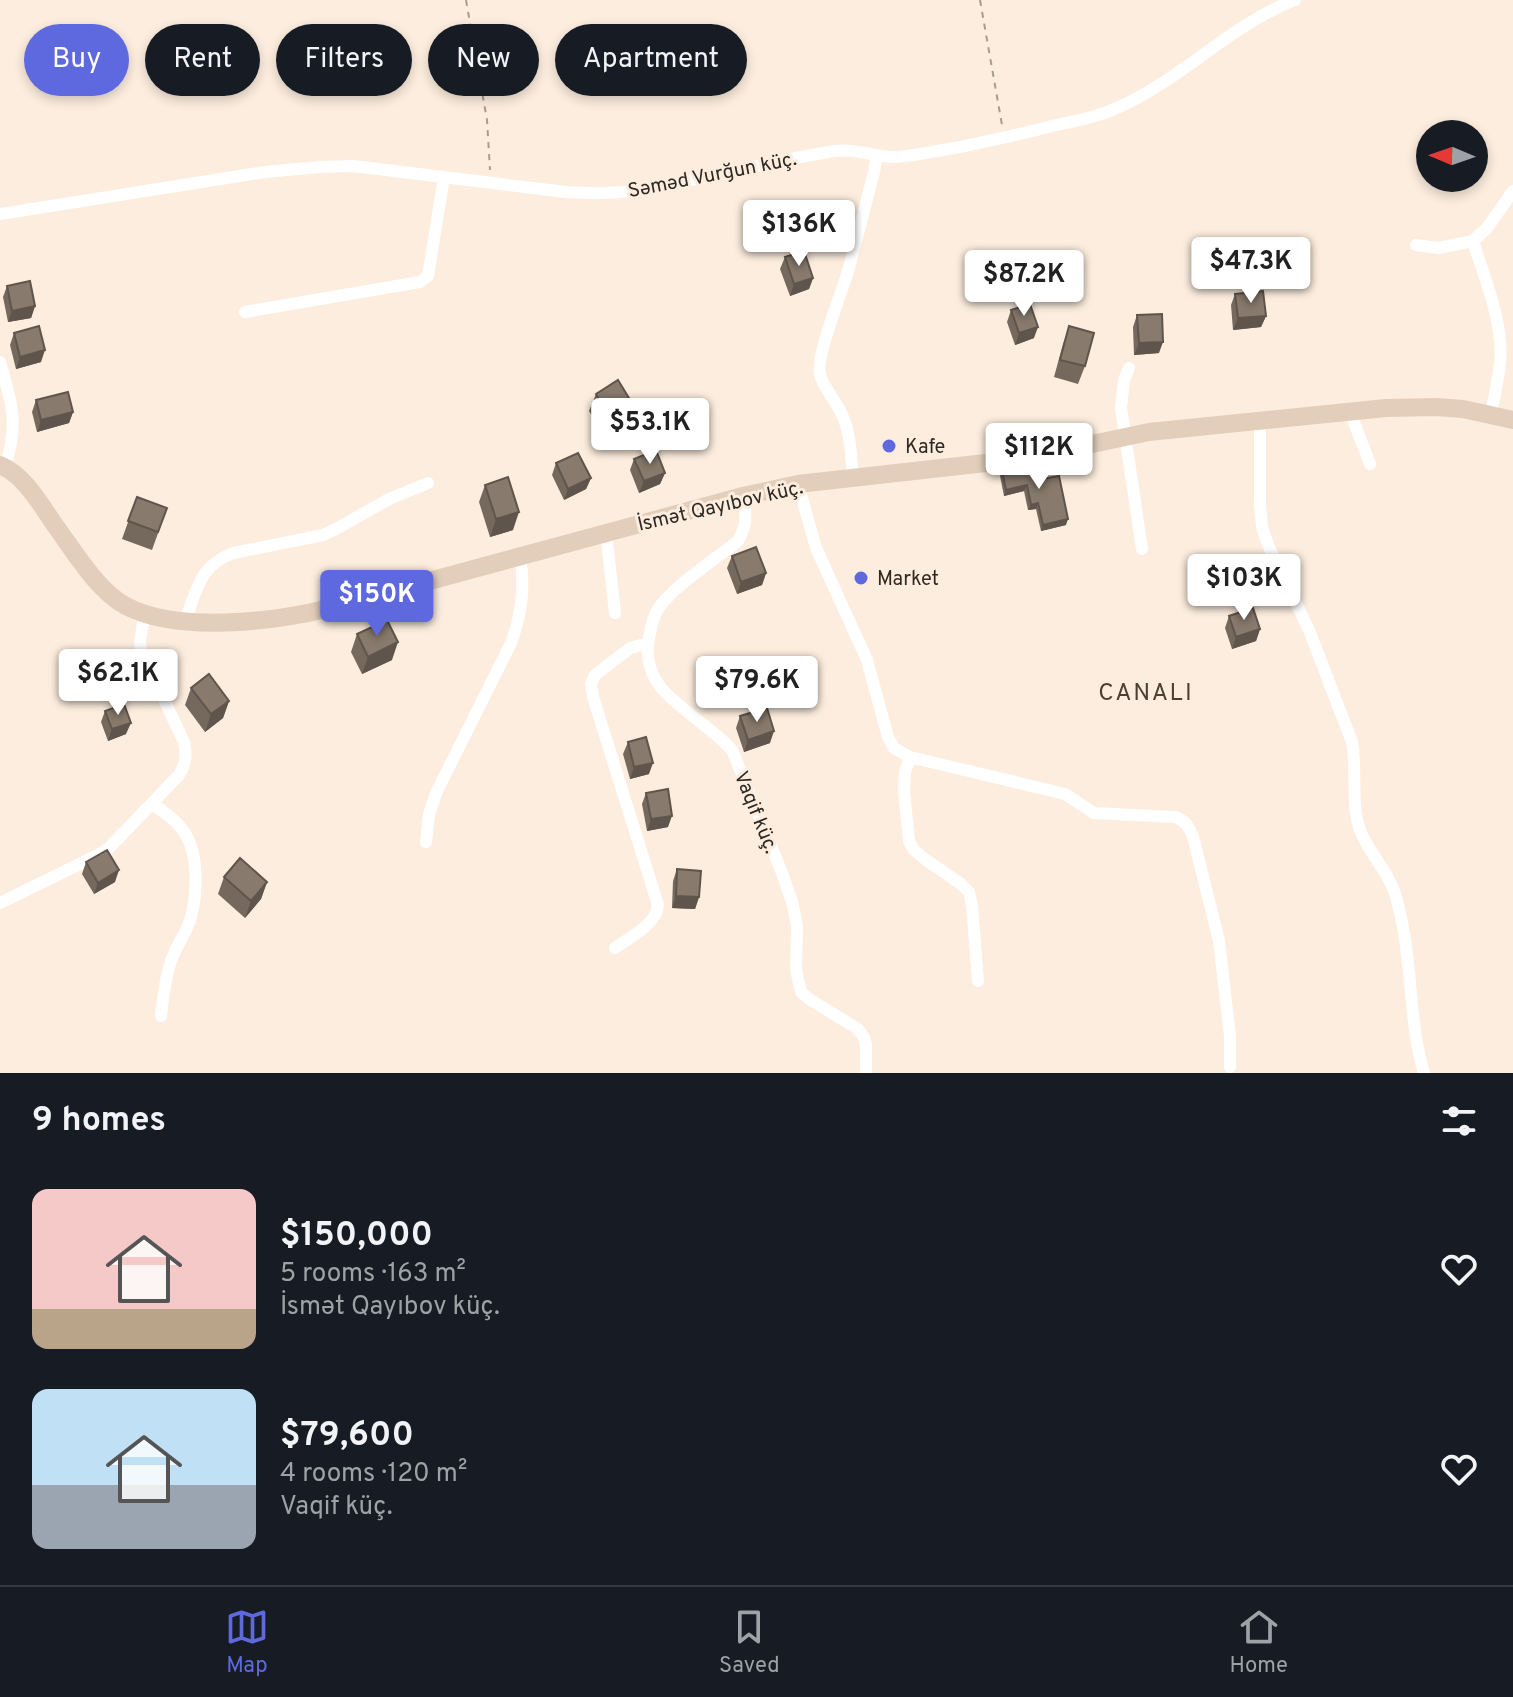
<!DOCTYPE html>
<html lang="en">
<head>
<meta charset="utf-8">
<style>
  body { margin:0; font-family:Overpass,sans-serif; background:#242831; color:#f1f3f6; height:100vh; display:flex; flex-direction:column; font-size:30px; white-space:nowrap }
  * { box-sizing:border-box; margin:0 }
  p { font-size:26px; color:#9ea1a6 }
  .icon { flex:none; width:44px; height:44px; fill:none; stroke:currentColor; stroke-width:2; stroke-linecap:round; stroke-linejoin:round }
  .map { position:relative; height:1073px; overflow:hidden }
  .sheet { display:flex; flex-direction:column; background:#171b24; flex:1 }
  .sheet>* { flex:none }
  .top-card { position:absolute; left:24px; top:24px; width:800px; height:72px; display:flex; gap:16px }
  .needle { width:52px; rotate:272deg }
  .tools { position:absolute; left:1416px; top:120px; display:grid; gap:16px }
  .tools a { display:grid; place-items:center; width:72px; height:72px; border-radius:50%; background:#171b24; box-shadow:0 4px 12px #0003; font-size:40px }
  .price { position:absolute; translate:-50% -68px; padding:0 18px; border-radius:8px; background:#fff; color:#222; font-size:26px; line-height:52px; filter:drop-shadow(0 2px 4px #0008) }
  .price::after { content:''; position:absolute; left:50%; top:48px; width:24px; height:18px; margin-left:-12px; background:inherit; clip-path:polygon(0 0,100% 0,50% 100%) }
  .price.on { background:#5e69e0; color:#fff }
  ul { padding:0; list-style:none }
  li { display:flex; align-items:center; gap:24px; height:200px; padding:0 32px }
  li span { display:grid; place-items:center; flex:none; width:224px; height:160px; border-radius:16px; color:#555 }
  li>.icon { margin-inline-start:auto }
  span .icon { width:96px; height:96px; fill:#fffc; stroke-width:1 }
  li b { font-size:34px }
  h2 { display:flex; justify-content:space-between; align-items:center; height:96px; padding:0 32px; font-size:34px }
  .pill { padding:0 28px; border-radius:36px; background:#171b24; box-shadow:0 4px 12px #0003; font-size:28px; line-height:72px }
  .pill.on { background:#5e69e0; color:#fff }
  .tabs { display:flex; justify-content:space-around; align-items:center; height:112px; border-top:2px solid #363941; background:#171b24; font-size:22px; color:#9ea1a6 }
  .tabs a { display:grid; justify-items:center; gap:4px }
  .tabs .on { color:#5e69e0 }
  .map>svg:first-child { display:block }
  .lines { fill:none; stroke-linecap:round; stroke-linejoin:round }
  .path { stroke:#a79c91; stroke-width:2; stroke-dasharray:6 6; stroke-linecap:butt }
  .street { stroke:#fff; stroke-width:12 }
  .secondary { stroke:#e2cebb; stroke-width:18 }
  .wall { fill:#75695e }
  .shaded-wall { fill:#5f554c }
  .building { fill:#887a6d; stroke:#5f554c; stroke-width:2 }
  .poi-dot { fill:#5e69e0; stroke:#fcedde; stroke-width:3 }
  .labels { text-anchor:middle; stroke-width:6; stroke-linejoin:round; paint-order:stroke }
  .street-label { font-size:20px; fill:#2f2924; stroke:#fcedde }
  .poi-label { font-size:20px; fill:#2f2924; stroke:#fcedde; text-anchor:start }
  .quarter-label { font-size:24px; letter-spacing:2px; fill:#4c4035; stroke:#fcedde }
</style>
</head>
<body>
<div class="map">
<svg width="1513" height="1073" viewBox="0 0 1513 1073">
  <rect width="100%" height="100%" fill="#fcedde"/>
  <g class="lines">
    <path class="path" d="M466,0L487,120L490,170
      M980,0L1002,125"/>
    <path class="street" d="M0,214L265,172L320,167L353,166L566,192C590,193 614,194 638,190C704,180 769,161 835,151C856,148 874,157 895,157C915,156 935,151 955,148C984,142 1014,136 1044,128C1069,122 1096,118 1119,107C1182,79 1230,25 1295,0
      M1416,245L1438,248L1473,241
      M245,312L420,282L428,276L444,177
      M0,362C12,404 19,423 5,467
      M1129,368L1124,380L1121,408L1142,549
      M1350,412L1370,464
      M1491,414C1494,398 1498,381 1500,364C1504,323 1485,280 1473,241L1487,228L1513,191
      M1260,421V506L1262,527L1268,545L1309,630L1352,742C1357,770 1351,801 1359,827C1366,849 1383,865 1392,886C1398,899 1400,914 1403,927C1412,974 1410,1028 1424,1073
      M853,478C851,458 851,436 843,417C838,403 823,388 820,374C816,355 841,295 847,274C857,240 865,206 874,172L877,155
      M798,484L816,548L867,660L888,737L894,748L910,757L1065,794L1094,813L1175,817C1186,821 1189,827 1193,837L1219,941L1230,1036V1067
      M743,496C746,516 748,523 738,541C717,558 672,587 658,609C652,619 650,632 648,644C646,660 652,677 662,689C683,712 711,727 732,750L782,873L793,905L797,926L796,970L801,992L809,999L858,1029L864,1037L866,1045V1073
      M606,532L615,613
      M185,621C197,590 199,566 233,553L323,535L336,529L389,499L428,483
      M910,757L905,772L904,791L909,841L914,850L926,860L961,884L969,892L972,906L978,981
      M152,803C163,812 177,820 184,832C200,855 198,903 187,928C182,939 175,949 171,961C165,979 163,998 161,1016
      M426,842L429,814L437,791L511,643C522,613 525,587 520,556
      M0,903L98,855L109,848L179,775C186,763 187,756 184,742L141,651L140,640L145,613
      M615,948C629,938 657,924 658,905L593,697L591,684L595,675L630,648L648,643"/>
    <path class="secondary" d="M0,465C26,476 41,506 57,528C75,553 99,592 126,606C177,633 272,622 326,609L743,496L798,484L1021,459L1149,432L1386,408L1436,407L1463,409L1513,420"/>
  </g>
  <path class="wall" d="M785,257L813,278L809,289L790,296L780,269Z
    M7,286L35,306L31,318L8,322L3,297Z
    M1235,294L1266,316L1261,327L1233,330L1231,305Z
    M1011,310L1034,338L1015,345L1007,322Z
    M1137,315L1159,353L1134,355L1133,327Z
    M1069,326L1085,366L1078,384L1054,377L1063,344Z
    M14,333L41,362L16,369L10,345Z
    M596,394L628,426L607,439L589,411Z
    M36,400L73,412L69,423L37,432L32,412Z
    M634,459L665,473L660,484L639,493L630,470Z
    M556,463L591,478L586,489L564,500L552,475Z
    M1002,470L1042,479L1066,525L1041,531L1036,509L1028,510L1024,491L1004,496L1000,476Z
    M485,485L513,530L490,537L479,502Z
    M137,497L167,508L152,550L122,539Z
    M732,556L766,573L762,585L737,594L727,568Z
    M1229,616L1260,629L1256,641L1232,649L1225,628Z
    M357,634L392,660L362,674L351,652Z
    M191,688L229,701L223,718L205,732L185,705Z
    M105,711L126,734L108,741L101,722Z
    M740,716L770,743L744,752L736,728Z
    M628,742L649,774L630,779L623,754Z
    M646,793L668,827L647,831L642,804Z
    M86,862L115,882L94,894L82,874Z
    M677,869L699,897L695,909L672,908L673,881Z
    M224,877L267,882L261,899L245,918L218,894Z"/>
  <path class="shaded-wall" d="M813,278L809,289L790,296L794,284Z
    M35,306L31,318L8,322L12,311Z
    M1266,316L1261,327L1233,330L1238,318Z
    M1038,327L1034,338L1015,345L1019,333Z
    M1163,342L1159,353L1134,355L1139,343Z
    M45,350L41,362L16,369L20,357Z
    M635,408L628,426L607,439L613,422Z
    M73,412L69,423L37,432L41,420Z
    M665,473L660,484L639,493L644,481Z
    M591,478L586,489L564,500L568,489Z
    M1027,485L1024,491L1004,496L1006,490Z
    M1038,503L1036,509L1028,510L1031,505Z
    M519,512L513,530L490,537L496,519Z
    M1068,519L1066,525L1041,531L1043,525Z
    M766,573L762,585L737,594L741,582Z
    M1260,629L1256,641L1232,649L1236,637Z
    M398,642L392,660L362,674L368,657Z
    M229,701L223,718L205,732L211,714Z
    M131,723L126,734L108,741L112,729Z
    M774,731L770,743L744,752L748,740Z
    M653,763L649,774L630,779L634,767Z
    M672,816L668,827L647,831L651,819Z
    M119,870L115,882L94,894L98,883Z
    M267,882L261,899L245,918L251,901Z
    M676,896L699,897L695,909L672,908Z"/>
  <path class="building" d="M804,251L813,278L794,284L785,257Z
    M30,281L35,306L12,311L7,286Z
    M1263,291L1266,316L1238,318L1235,294Z
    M1030,304L1038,327L1019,333L1011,310Z
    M1162,314L1163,342L1139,343L1137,315Z
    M39,326L45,350L20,357L14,333Z
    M1069,326L1094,333L1085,366L1060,360Z
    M618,380L635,408L613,422L596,394Z
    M68,392L73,412L41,420L36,400Z
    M656,450L665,473L644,481L634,459Z
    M578,453L591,478L568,489L556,463Z
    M1038,463L1042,479L1059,476L1068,519L1043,525L1038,503L1031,505L1027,485L1006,490L1002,470Z
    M508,477L519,512L496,519L485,485Z
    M137,497L167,508L158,532L128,521Z
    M756,547L766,573L741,582L732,556Z
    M1253,608L1260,629L1236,637L1229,616Z
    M387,620L398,642L368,657L357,634Z
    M209,674L229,701L211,714L191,688Z
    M124,704L131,723L112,729L105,711Z
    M767,708L774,731L748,740L740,716Z
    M646,737L653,763L634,767L628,742Z
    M668,789L672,816L651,819L646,793Z
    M107,850L119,870L98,883L86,862Z
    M240,858L267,882L251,901L224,877Z
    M677,869L701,871L699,897L676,896Z"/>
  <g class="poi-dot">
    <circle cx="889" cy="446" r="8"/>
    <circle cx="861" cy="578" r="8"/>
  </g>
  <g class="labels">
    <g class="street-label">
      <text transform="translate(712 174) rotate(-11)" y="7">Səməd Vurğun küç.</text>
      <text transform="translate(720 505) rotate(-13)" y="7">İsmət Qayıbov küç.</text>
      <text transform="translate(757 812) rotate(68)" y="7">Vaqif küç.</text>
    </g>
    <g class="poi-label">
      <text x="905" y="453">Kafe</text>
      <text x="877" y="585">Market</text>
    </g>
    <g class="quarter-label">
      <text x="1146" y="700">CANALI</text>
    </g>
  </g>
</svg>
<div class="tools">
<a><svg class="needle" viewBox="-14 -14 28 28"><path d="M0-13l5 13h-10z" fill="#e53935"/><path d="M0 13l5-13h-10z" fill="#9ea1a6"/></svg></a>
</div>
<b class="price" style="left:799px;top:268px">$136K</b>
<b class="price" style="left:1251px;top:305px">$47.3K</b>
<b class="price" style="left:1024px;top:318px">$87.2K</b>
<b class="price" style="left:650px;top:466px">$53.1K</b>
<b class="price" style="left:1039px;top:491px">$112K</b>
<b class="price" style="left:1244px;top:622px">$103K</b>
<b class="price on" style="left:377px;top:638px">$150K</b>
<b class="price" style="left:118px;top:717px">$62.1K</b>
<b class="price" style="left:757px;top:724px">$79.6K</b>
<div class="top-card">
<a class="pill on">Buy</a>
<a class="pill">Rent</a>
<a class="pill">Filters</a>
<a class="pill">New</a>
<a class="pill">Apartment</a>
</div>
</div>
<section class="sheet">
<h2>9 homes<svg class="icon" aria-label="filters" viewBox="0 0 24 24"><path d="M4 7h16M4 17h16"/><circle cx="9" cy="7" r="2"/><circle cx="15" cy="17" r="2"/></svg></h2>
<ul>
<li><span style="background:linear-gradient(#f6c9c9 75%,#b9a48a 0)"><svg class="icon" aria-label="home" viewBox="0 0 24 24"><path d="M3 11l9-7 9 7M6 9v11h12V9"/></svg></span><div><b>$150,000</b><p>5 rooms · 163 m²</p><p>İsmət Qayıbov küç.</p></div><svg class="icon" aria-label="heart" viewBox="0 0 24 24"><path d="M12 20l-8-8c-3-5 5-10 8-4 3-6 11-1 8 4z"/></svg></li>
<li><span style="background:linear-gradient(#bfe0f5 60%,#9aa5b1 0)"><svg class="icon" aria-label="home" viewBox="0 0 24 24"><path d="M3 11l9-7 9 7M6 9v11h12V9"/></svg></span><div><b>$79,600</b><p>4 rooms · 120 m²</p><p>Vaqif küç.</p></div><svg class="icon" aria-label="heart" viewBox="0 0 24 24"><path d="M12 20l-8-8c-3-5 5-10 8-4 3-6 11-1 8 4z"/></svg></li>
</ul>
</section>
<nav class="tabs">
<a class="on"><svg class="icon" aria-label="map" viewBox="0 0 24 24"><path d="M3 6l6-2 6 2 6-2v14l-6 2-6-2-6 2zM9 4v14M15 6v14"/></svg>Map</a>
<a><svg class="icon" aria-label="saved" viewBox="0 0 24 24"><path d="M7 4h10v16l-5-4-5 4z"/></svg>Saved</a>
<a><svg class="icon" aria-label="home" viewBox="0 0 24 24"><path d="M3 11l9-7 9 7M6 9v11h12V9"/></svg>Home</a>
</nav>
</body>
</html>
